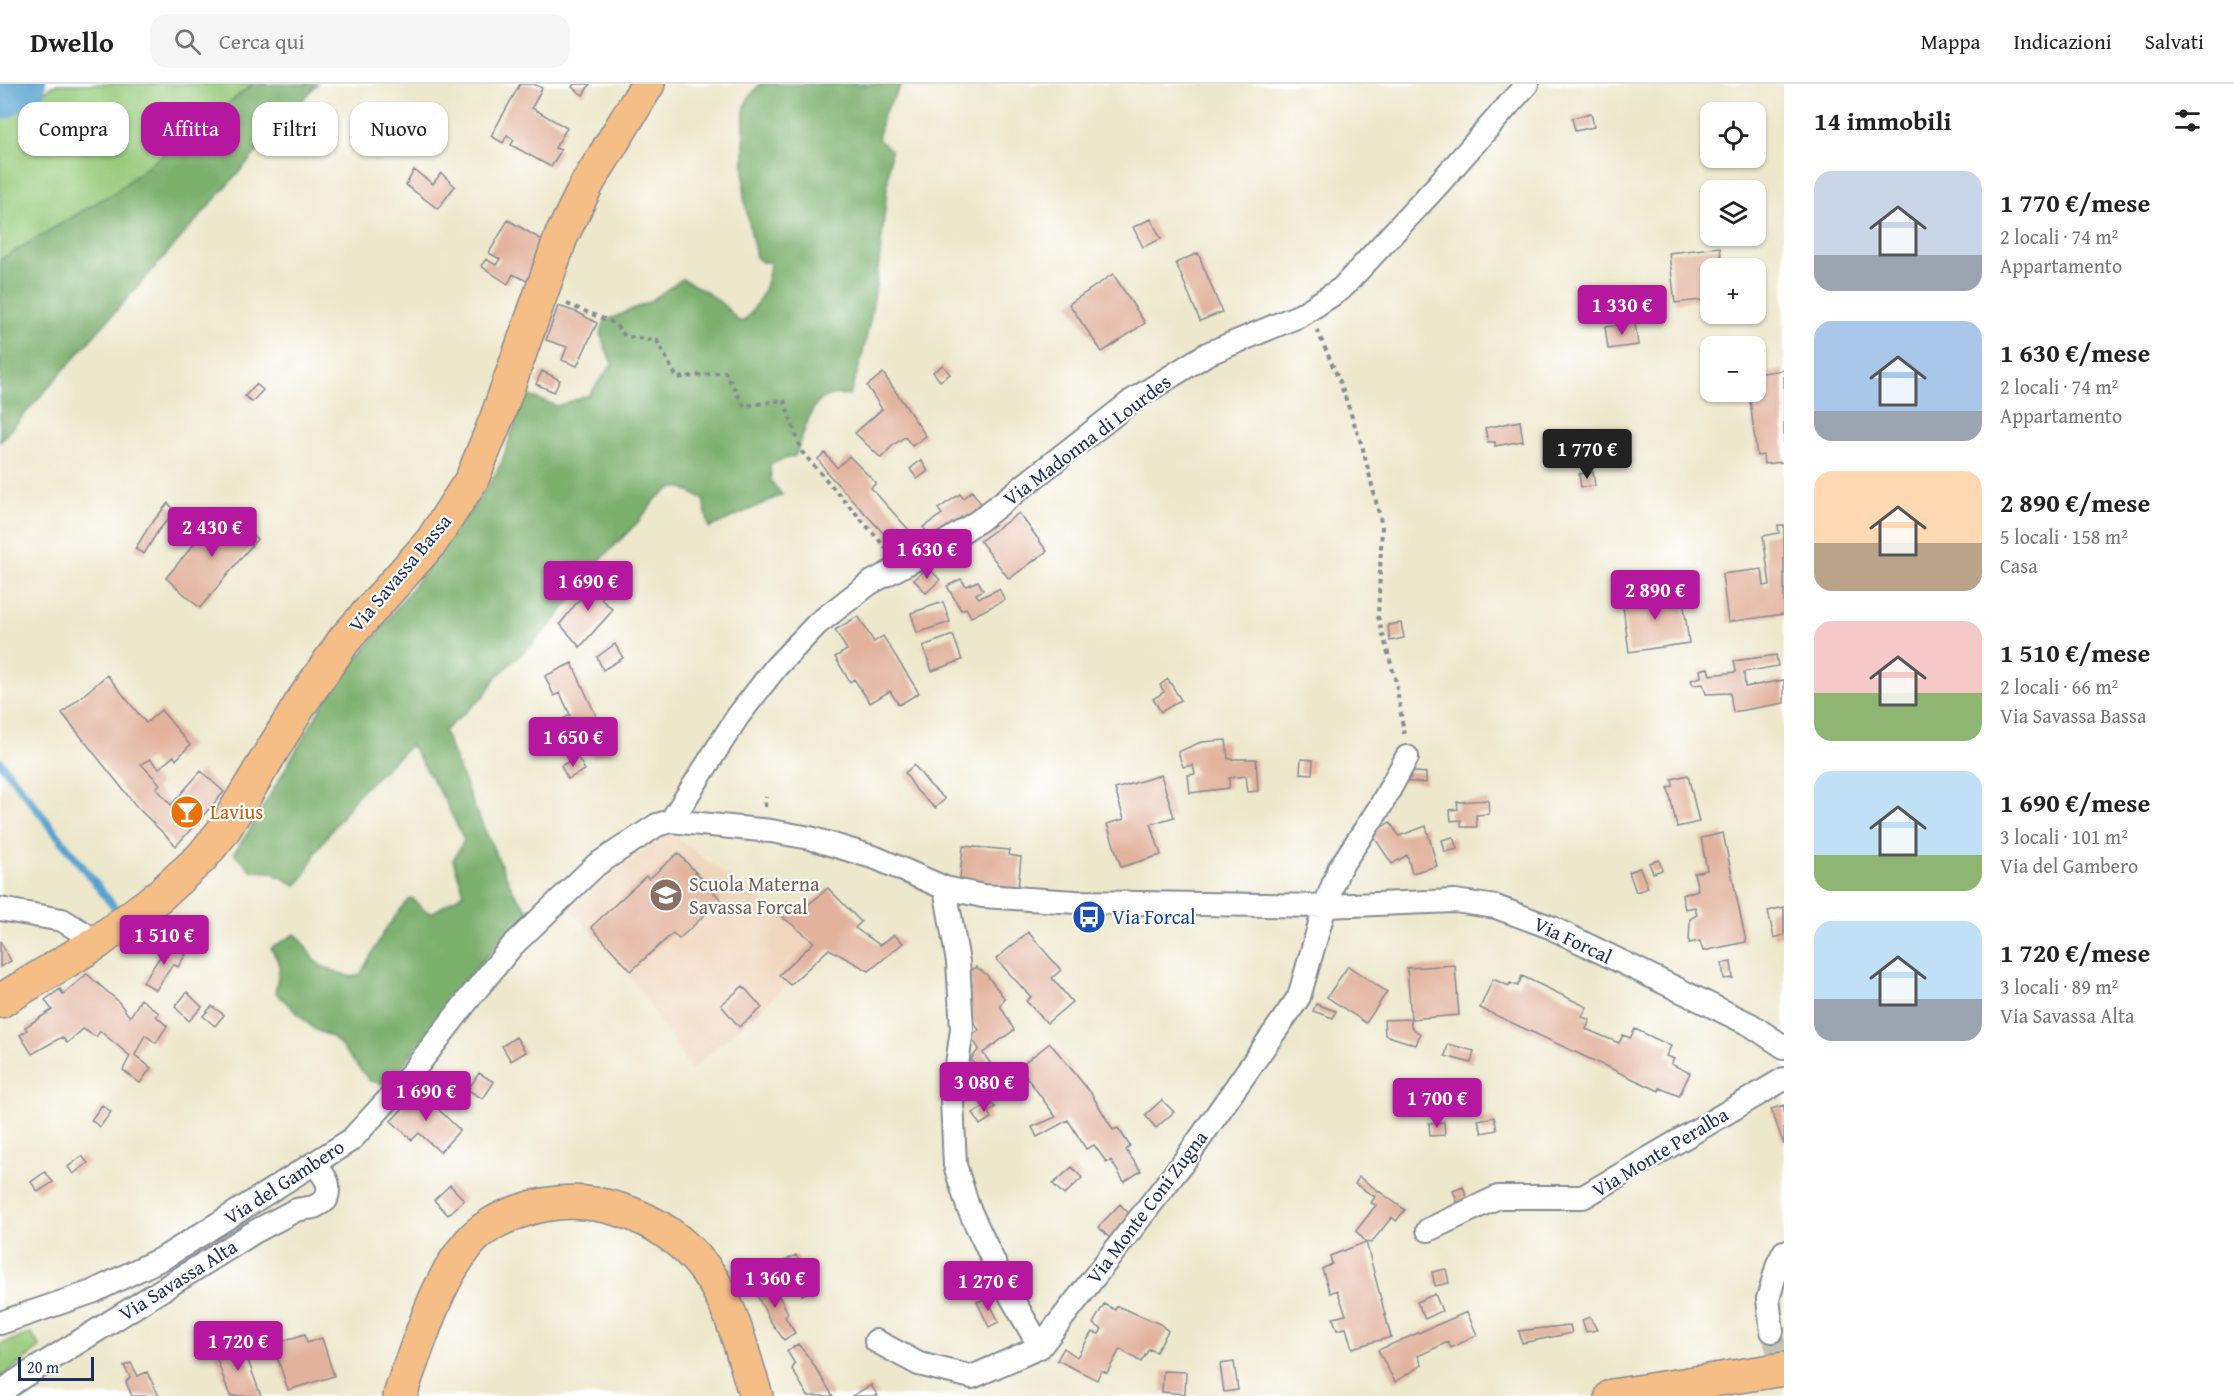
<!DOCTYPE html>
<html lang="it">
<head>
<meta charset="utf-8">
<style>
  body { margin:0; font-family:"Gentium Book Plus",serif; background:#f6f6f6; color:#222; height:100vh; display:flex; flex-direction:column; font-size:22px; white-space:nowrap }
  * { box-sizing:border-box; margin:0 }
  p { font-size:20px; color:#767676 }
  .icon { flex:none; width:33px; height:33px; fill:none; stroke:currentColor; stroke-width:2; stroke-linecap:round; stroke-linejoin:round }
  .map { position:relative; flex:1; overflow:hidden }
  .details { display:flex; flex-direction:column; background:#fff; width:450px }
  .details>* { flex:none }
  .hud { position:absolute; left:18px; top:18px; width:570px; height:54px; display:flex; gap:12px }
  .fabs { position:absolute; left:1700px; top:18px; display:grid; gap:12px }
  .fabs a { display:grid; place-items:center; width:66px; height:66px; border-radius:12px; background:#fff; box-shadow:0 2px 4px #0004; font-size:30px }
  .scale { position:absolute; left:18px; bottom:15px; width:76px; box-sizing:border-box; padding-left:6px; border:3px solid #1b2f5e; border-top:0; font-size:16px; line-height:21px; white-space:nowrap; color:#1b2f5e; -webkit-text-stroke:4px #fff; paint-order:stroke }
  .price { position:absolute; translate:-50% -51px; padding:0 14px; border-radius:6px; background:#b5179e; color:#fff; font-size:20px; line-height:39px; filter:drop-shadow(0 2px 3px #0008) }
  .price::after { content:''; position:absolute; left:50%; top:36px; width:18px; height:14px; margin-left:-9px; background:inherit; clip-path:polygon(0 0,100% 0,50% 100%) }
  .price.on { background:#222; color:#fff }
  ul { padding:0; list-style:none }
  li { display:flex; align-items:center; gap:18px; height:150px; padding:0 30px }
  li span { display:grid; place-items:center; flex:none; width:168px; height:120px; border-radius:18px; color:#555 }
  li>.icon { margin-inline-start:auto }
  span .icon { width:72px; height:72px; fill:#fffc; stroke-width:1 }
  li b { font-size:26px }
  h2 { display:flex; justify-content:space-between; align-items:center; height:72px; padding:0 30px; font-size:26px }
  .chip { padding:0 21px; border-radius:18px; background:#fff; box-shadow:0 2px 4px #0004; font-size:21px; line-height:54px }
  .chip.on { background:#b5179e; color:#fff }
  header { display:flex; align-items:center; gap:36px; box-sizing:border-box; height:84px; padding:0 30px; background:#fff; border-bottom:2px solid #e0e0e0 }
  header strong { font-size:28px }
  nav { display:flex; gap:33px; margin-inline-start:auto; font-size:21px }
  .search { width:420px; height:54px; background:#f6f6f6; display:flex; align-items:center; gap:15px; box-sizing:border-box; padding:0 21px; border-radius:18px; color:#767676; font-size:22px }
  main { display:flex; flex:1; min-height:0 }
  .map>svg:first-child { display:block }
  .built { fill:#efd6bc }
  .green { fill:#98cb7c; stroke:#5a7d6d; stroke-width:1.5 }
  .forest { fill:#7aaf6c; stroke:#4a6f65; stroke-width:1.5 }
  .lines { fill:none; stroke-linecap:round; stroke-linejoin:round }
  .stream { stroke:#56a3cf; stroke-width:8 }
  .river { stroke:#56a3cf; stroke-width:46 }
  .building { fill:#e2b29c }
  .street-tunnel { stroke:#c3c2b5; stroke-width:22; stroke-dasharray:22 11; stroke-linecap:butt }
  .street-casing { stroke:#848b94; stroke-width:26 }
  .primary-casing { stroke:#848b94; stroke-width:36 }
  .highway-casing { stroke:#848b94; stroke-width:36 }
  .path { stroke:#848b94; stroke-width:4; stroke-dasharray:4.5 4.5; stroke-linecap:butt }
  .street { stroke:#fff; stroke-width:22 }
  .primary { stroke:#f6be87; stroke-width:33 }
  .highway { stroke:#f6be87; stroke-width:33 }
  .labels { text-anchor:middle; stroke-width:4.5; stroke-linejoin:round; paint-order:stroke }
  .street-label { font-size:20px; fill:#1b2f5e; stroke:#fff }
  .food-label { font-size:20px; fill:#c56008; stroke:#fff; text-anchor:start }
  .education-label { font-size:20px; fill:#785e54; stroke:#fff; text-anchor:start }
  .transit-label { font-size:20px; fill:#164399; stroke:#fff; text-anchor:start }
</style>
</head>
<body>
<header>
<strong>Dwello</strong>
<div class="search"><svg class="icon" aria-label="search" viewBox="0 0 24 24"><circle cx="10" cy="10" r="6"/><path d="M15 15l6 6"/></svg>Cerca qui</div>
<nav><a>Mappa</a><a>Indicazioni</a><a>Salvati</a></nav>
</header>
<main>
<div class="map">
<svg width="1784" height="1312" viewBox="0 0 1784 1312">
  <rect width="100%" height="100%" fill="#fff"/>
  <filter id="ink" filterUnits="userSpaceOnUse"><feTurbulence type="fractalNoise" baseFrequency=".0167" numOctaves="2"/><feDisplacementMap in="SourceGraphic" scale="12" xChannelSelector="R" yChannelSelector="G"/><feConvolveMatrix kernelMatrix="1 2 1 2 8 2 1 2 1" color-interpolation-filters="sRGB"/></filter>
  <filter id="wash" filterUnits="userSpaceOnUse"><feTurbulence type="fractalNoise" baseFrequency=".008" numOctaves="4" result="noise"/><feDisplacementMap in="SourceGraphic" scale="24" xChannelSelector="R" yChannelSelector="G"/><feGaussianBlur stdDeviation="1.35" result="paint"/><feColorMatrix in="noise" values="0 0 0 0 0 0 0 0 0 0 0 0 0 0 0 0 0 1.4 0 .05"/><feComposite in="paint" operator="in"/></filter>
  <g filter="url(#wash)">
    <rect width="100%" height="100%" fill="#ede7cb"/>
    <path class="built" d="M669,748L780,831L814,858L829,865L691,986L631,893L569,824Z"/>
    <path class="green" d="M57,0H253L115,108L0,176V34Z
      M31,1249L40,1263L0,1295V1261Z"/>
    <path class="forest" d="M253,0H317L0,358V176L115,108Z
      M760,0H902L883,31L878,55L891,66C882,147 878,229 852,306L849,312C807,301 808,347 795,372L770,380L771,397L782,411L709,444L703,415L683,404H672L657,414L638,438L596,480L556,535L532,560L496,593L484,612L444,647L474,722L513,807L531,830L499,859L465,897L389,1001L370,997L334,954L314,945L275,908L280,881L271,864L295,850L301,855L313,875L321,882L351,893L360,891L385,846L407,817L412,814L424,826L432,829L464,809L453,776L464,756L443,713L411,661L360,708L317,766L303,794L296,801L270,788L252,787L234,769L249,747L323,620L461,440L489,400L501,380L525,310L557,322L589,311L612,280L600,250L605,237L649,218L682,195C705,206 722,216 738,237H744C758,221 769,200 770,178H762L756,173L744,114V27L747,16Z"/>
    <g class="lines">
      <path class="stream" d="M0,678L114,823"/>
      <path class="river" d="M0,13L23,0"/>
    </g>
    <g id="blocks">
      <path class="building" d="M520,0H534L542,4L532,24L567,44L555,64L561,66L551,83L511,61L514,56L507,51L503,59L491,52Z
        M574,0H590L583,11L572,3Z
        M1591,29L1594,43L1575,47L1572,34Z
        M414,86L433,100L441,89L455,102L438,125L406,101Z
        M1151,135L1161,155L1143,163L1133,143Z
        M508,136L549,160L531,199L513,190L508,200L481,182L486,175L496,181L500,175L489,169Z
        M1720,163L1722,184H1710V215L1675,219L1669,169Z
        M1198,169L1222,228L1200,237L1176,179Z
        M1113,190L1145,239L1102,268L1069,220Z
        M558,222L579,229L597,239L577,282L562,276L567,263L546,256Z
        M1635,238L1638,261L1608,265L1605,243Z
        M943,281L950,290L940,297L933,288Z
        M1784,286V378L1764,380L1763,371L1757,372L1749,308H1755V290Z
        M542,287L560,296L554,308L536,300Z
        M883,289L926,352L912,362L905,353L893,361L881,374L855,349L882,325L867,302Z
        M256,300L263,306L252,318L245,312Z
        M1520,337L1523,357L1495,362V358H1488L1485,344Z
        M825,369L837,384L849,372L876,399L871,404L919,457L903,470L829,391L818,375Z
        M921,376L928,387L917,395L910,385Z
        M1593,388L1595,402L1581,403L1579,390Z
        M972,407L984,424L937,462L923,443L942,430L938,425L960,410L963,414Z
        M168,419L175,427L158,447L144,470L135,465L148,444Z
        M223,425L257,455L200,524L166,494Z
        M1019,429L1047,467L1009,495L980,457Z
        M1778,441H1784V530L1728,538L1722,490L1762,485L1764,502L1770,501L1763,452L1779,449Z
        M928,483L940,496L926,509L914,496Z
        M600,489L613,501L601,515L613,526L580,563L560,540Z
        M961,495L966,502L978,497L983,506L976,510L979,514L999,505L1005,516L971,533L966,524L961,526L947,502Z
        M1682,507L1689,559L1629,568L1622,515Z
        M943,518L950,538L917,549L911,529Z
        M858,532L874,558L883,552L919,609L899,621L890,607L870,619L854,595L850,598L835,573L847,566L835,546Z
        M1401,539L1404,554L1390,557L1388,541Z
        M953,551L962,576L932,587L923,562Z
        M615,560L623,574L603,586L597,573Z
        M1776,571L1778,582L1744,588L1745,603L1784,596V619L1733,628L1730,609L1706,610L1703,600L1693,601L1691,596L1701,593L1700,586L1708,584L1710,591L1736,588L1734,577Z
        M572,579L612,667L593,674L585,659L568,665L556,639L570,631L560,609L554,612L545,592Z
        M107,591L146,639L161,626L190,661L176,676L174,672L159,684L150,675L141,680L160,700L156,704L171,721L201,687L224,708L176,762L137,723L62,629Z
        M1168,595L1181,616L1161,628L1153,615L1164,608L1160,601Z
        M1226,656L1228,675H1256L1258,707L1248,708L1246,692L1229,694V704L1190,709L1188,691L1195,690L1193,681L1183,683L1178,668L1201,658Z
        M577,672L585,686L568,695L561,682Z
        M1301,675L1313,676L1312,690L1300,689Z
        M914,681L930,701L945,715L935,724L917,707L905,689Z
        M1405,687L1426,689V699L1401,697Z
        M1161,691L1174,733L1151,740L1161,771L1121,783L1107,740L1124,735L1115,705Z
        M1688,691L1699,738L1677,743L1668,704L1673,702L1672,695Z
        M1488,716L1489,730L1476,731L1477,743H1461V736L1451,737L1450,726L1458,725L1457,718Z
        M1390,738L1399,752L1426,742L1437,782L1412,789L1407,771L1392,780L1372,750Z
        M1723,749L1746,858L1703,867L1700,857L1689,859L1690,835L1697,831L1695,823L1685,825L1682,811L1698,806L1694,789L1707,786L1701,754Z
        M1453,753L1457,765L1445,768L1442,756Z
        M963,762L1009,766L1008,771L1021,773L1018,805L959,804Z
        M678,769L721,816L679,855L673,849L631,887L591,843L646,792L649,795Z
        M1659,776L1662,786L1653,789L1649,779Z
        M1640,784L1648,804L1636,808L1629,788Z
        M828,804L861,838L855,844L880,861L894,851L903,859L869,887L829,865L790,901L779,891L814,858L780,831L792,819L801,827Z
        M1784,823V851L1774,854L1768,827Z
        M1028,848L1061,886L1052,894L1072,918L1047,939L1026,917L1031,913L996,875Z
        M0,857L11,877L0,883Z
        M169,859L186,870L178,883L173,880L156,906L143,898Z
        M1731,878L1733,894L1724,895L1722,879Z
        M1455,881L1459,931L1411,935L1407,884Z
        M1348,882L1387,908L1366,939L1327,913Z
        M976,883L986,890L1005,915L1000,921L1014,946L983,969L993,983L975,1000L965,989L975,981L971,975L979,965L971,953L979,946L965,926L962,909L972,901L964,891Z
        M87,890L118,917L130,933L141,915L159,929L156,932L167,942L156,959L145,951L135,971L151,984L140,999L123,986L130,972L100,947L96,953L83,945L67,959L62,953L32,970L20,951L27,946L25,943L52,926L45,916L60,905L63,910Z
        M1522,892L1587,923L1582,933L1590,936L1586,945L1619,959L1623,951L1630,954L1635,945L1671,962L1666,972L1674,975L1671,980L1690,989L1679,1012L1660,1004L1659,1007L1480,924L1493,895L1509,902L1510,899L1518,902Z
        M743,902L762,924L739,943L721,921Z
        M187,908L202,923L189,937L175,923Z
        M1316,920L1336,927L1333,934L1313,927Z
        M212,922L224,931L215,942L203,932Z
        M1411,935V943L1420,950L1416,961L1385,951L1384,936Z
        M516,953L526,968L511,977L502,962Z
        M1050,959L1091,1009L1113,1046L1118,1044L1130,1062L1126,1066L1141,1087L1124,1098L1111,1076L1107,1079L1094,1061L1086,1065L1068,1036L1037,1053L1032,1043L1056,1033L1019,983Z
        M1448,960L1474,967L1471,979L1445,972Z
        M479,989L494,998L483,1015L468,1006Z
        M419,1007L460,1046L440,1068L419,1049L412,1056L391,1037Z
        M987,1016L995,1023L988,1028L991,1034L980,1041L973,1029L984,1023L981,1020Z
        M1162,1016L1174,1028L1156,1044L1145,1031Z
        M102,1021L111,1028L100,1043L91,1036Z
        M1784,1021V1061L1771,1025Z
        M1494,1033L1497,1046L1482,1049L1478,1036Z
        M1444,1038L1445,1051L1430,1052L1429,1039Z
        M82,1072L88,1079L73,1090L68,1083Z
        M1072,1083L1082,1094L1064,1111L1053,1100Z
        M45,1088L53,1098L38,1108L31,1098Z
        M1359,1093L1405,1126L1396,1137L1392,1133L1371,1159L1366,1158L1391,1253L1352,1264L1346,1244L1337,1246L1333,1234L1346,1231L1337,1206L1330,1209L1322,1185L1332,1180L1330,1172L1366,1158L1356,1147L1376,1121L1371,1119L1375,1113L1355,1100Z
        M450,1101L464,1116L448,1131L434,1116Z
        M1463,1103L1469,1119L1459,1123L1453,1107Z
        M1120,1120L1132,1133L1111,1155L1098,1143Z
        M796,1171L812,1206L802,1211L798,1201L792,1204L780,1179Z
        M1446,1185L1449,1199L1435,1202L1432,1188Z
        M771,1197L788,1229L785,1233L795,1249L784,1256L771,1238L754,1206Z
        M1435,1210L1442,1227L1425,1235L1417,1218Z
        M987,1214L999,1238L989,1243L977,1218Z
        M1104,1220L1115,1226L1117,1222L1160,1240L1168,1247L1156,1268L1149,1265L1141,1278L1120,1265L1107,1289L1101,1286L1097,1296L1057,1276L1064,1264L1077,1273L1092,1248L1099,1250L1102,1245L1093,1240Z
        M1467,1228L1477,1251L1451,1264L1448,1258L1418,1272L1422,1281L1395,1298L1378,1266Z
        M1590,1233L1597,1246L1586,1248L1582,1236Z
        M1570,1241L1572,1249L1522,1259L1519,1247Z
        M305,1250L307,1259L322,1254L334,1292L288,1306L273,1260Z
        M242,1260L261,1312H230L215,1270Z
        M798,1260L810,1275L833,1312H808L792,1285L795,1280L787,1267Z
        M1234,1278L1238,1306L1224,1308L1220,1280Z
        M131,1279L138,1292L147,1288L159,1312H132L126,1298L130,1293L124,1282Z
        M1163,1287L1186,1288L1185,1310L1162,1308Z
        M871,1301L878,1312H852Z"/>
    </g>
  </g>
  <g filter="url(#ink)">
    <use href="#blocks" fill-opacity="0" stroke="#848b94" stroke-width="1.5"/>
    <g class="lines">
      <path class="street-tunnel" d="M1772,1247L1784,1293"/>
      <defs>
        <path id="street" d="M671,737L738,632L776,583L817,540L870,499L933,466L980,436L1133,316L1207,270L1301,231L1341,205L1435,104L1527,0
          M945,804L958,878L962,945L952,1016L955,1081L968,1123L1005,1202L1040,1263
          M0,825L62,836L98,858
          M1428,1146L1498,1113H1583L1784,995
          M0,1239L92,1208L165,1173L351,1056L407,995L471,912L512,862L596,781L657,741L671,737L771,747L810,754L876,774L945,804L983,812L1076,818L1325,822L1455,817L1496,823L1550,843L1751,941L1784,963
          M1772,1247L1768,1215L1778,1180L1784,1168
          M876,1257L919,1280L972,1293L1040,1263L1185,1076L1299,913L1325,822L1339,785L1380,723L1407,673
          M0,1309L16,1297L256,1147L296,1126L314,1123L326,1116C332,1098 325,1094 315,1080"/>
        <path id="primary" d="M0,917L98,858L159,812L201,774L223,747L301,619L345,555L432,457L472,395L496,336L561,153L587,100L648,0"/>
        <path id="highway" d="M400,1312C405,1294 412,1277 418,1260C431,1224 444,1189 469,1159C483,1143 499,1135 518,1128C586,1103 662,1129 705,1185C733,1222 742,1269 756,1312
          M1612,1312L1784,1285"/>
      </defs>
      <use href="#street" class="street-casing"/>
      <use href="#primary" class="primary-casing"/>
      <use href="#highway" class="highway-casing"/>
      <path class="path" d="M567,220L614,239L625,252L657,257L677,294L725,288L744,322L784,316L802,368L887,465
        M1317,246L1340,298L1363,365L1382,442L1378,533L1396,598L1404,650
        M765,723L766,713"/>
      <use href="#street" class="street"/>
      <use href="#primary" class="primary"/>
      <use href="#highway" class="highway"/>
    </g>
  </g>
  <defs>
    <symbol id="bar-disc" viewBox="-11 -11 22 22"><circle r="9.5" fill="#e8710a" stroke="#fff"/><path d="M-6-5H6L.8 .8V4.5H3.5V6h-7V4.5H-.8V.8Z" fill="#fff"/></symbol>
    <symbol id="school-disc" viewBox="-11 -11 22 22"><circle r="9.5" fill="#8d6e63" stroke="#fff"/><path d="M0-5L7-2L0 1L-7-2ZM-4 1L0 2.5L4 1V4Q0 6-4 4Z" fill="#fff"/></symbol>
    <symbol id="bus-disc" viewBox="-11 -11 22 22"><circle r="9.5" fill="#1a4fb4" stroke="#fff"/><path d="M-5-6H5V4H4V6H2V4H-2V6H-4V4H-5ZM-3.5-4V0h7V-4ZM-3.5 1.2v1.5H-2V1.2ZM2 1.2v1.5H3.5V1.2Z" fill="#fff"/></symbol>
  </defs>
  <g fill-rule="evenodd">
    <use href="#bar-disc" x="168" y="709" width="38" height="38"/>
    <use href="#school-disc" x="647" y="792" width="38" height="38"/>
    <use href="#bus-disc" x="1070" y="814" width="38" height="38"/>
  </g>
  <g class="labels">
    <g class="street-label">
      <text transform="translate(1087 356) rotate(-37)" y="7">Via Madonna di Lourdes</text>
      <text transform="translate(400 489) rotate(-50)" y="7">Via Savassa Bassa</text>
      <text transform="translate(1573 856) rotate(25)" y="7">Via Forcal</text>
      <text transform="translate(1660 1068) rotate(-31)" y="7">Via Monte Peralba</text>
      <text transform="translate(284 1098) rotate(-33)" y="7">Via del Gambero</text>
      <text transform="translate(1147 1123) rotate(-53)" y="7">Via Monte Coni Zugna</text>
      <text transform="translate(178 1196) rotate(-32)" y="7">Via Savassa Alta</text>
    </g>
    <g class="food-label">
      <text x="210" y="735">Lavius</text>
    </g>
    <g class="education-label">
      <text x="689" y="807">Scuola Materna<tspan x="689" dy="23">Savassa Forcal</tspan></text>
    </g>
    <g class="transit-label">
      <text x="1112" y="840">Via Forcal</text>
    </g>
  </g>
</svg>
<div class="fabs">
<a><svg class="icon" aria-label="locate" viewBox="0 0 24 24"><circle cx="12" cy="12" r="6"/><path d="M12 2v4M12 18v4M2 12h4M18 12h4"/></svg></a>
<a><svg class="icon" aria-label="layers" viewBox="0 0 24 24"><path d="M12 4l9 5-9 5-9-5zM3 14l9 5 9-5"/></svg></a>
<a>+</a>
<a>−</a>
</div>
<div class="scale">20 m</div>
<b class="price" style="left:1622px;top:252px">1 330 €</b>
<b class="price on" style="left:1587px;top:396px">1 770 €</b>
<b class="price" style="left:212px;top:474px">2 430 €</b>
<b class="price" style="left:927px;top:496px">1 630 €</b>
<b class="price" style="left:588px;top:528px">1 690 €</b>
<b class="price" style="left:1655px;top:537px">2 890 €</b>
<b class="price" style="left:573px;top:684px">1 650 €</b>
<b class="price" style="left:164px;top:882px">1 510 €</b>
<b class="price" style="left:984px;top:1029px">3 080 €</b>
<b class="price" style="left:426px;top:1038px">1 690 €</b>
<b class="price" style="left:1437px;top:1045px">1 700 €</b>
<b class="price" style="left:775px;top:1225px">1 360 €</b>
<b class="price" style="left:988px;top:1228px">1 270 €</b>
<b class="price" style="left:238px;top:1288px">1 720 €</b>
<div class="hud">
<a class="chip">Compra</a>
<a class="chip on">Affitta</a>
<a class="chip">Filtri</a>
<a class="chip">Nuovo</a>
</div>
</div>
<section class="details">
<h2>14 immobili<svg class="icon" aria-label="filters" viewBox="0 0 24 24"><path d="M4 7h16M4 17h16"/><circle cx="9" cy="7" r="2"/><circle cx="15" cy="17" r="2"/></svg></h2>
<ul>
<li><span style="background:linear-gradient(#c9d6e8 70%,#9aa5b1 0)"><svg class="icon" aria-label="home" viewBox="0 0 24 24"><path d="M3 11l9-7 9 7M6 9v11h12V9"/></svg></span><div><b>1 770 €/mese</b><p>2 locali · 74 m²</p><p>Appartamento</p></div></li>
<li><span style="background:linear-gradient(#a9c7e8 75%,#9aa5b1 0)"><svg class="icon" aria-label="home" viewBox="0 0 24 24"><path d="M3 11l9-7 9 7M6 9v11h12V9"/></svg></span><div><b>1 630 €/mese</b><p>2 locali · 74 m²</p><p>Appartamento</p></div></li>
<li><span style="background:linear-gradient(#ffd9b3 60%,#b9a48a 0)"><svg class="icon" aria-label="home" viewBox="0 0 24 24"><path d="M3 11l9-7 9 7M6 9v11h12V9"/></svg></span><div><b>2 890 €/mese</b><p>5 locali · 158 m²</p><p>Casa</p></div></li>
<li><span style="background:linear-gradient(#f6c9c9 60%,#8fb573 0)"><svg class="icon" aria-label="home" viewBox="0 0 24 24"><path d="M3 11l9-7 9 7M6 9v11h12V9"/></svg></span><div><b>1 510 €/mese</b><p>2 locali · 66 m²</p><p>Via Savassa Bassa</p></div></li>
<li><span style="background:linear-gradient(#bfe0f5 70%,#8fb573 0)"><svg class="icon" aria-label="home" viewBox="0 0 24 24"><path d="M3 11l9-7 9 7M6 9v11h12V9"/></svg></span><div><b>1 690 €/mese</b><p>3 locali · 101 m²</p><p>Via del Gambero</p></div></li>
<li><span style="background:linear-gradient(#bfe0f5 65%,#9aa5b1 0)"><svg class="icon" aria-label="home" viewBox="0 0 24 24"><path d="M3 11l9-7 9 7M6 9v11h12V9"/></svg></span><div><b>1 720 €/mese</b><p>3 locali · 89 m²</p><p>Via Savassa Alta</p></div></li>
</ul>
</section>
</main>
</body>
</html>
